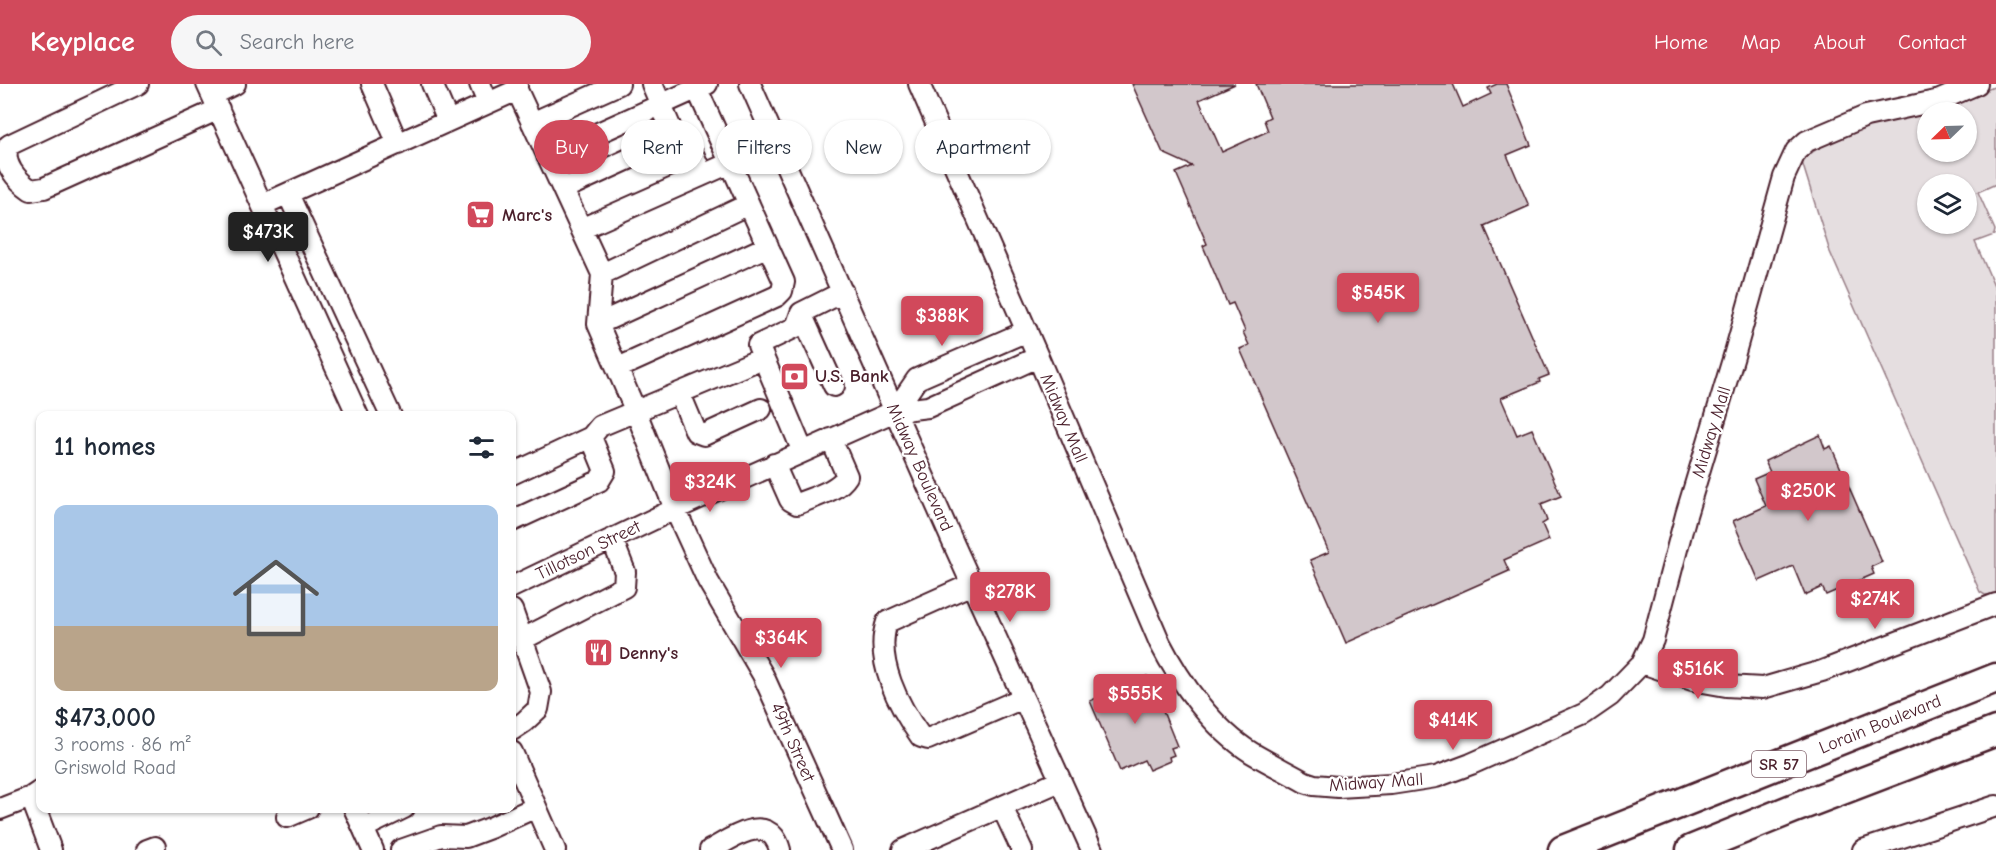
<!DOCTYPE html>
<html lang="en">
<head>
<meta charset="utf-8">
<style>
  body { margin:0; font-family:"Comic Neue",sans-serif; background:#f6f6f7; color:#1f2937; height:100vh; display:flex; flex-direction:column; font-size:22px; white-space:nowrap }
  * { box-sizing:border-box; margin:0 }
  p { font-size:20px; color:#747a83 }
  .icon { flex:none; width:33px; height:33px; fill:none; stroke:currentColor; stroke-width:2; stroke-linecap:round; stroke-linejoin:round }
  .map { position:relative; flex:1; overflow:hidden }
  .details { position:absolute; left:36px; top:327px; width:480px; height:402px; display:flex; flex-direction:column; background:#fff; border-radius:12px; box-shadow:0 2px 4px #0004 }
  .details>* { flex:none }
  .top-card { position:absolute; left:534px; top:36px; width:570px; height:54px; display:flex; gap:12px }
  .needle { width:39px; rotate:247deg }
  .tools { position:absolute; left:1917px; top:18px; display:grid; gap:12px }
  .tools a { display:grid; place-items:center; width:60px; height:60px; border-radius:50%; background:#fff; box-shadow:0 2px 4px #0004; font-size:30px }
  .price { position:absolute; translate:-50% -51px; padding:0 14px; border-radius:6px; background:#d1495b; color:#fff; font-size:20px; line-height:39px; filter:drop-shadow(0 2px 3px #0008) }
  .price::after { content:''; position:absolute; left:50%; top:36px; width:18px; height:14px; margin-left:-9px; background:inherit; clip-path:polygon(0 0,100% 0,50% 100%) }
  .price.active { background:#222; color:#fff }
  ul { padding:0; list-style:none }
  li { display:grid; align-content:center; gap:12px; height:318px; padding:0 18px }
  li+li { border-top:2px solid #e0e1e3 }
  li span { display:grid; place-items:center; height:186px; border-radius:12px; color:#555 }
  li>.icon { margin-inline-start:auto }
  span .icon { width:108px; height:108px; fill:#fffc; stroke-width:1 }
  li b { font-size:26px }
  h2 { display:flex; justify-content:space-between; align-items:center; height:72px; padding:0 18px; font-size:26px }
  .tag { padding:0 21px; border-radius:27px; background:#fff; box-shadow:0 2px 4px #0004; font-size:21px; line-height:54px }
  .tag.active { background:#d1495b; color:#fff }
  header { display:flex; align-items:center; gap:36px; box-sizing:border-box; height:84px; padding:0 30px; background:#d1495b; color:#fff }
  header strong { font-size:28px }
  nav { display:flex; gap:33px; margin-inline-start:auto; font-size:21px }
  .search { width:420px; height:54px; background:#f6f6f7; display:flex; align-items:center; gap:15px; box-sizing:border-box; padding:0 21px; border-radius:33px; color:#747a83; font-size:22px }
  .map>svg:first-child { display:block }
  .green { fill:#e5dee0; stroke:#987e86; stroke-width:1.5; fill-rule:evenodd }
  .building { fill:#d2c7cb; stroke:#4a1f2b; stroke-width:1.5 }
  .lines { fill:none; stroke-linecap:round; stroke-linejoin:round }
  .minor-casing { stroke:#4a1f2b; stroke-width:24 }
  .highway-casing { stroke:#4a1f2b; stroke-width:33 }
  .minor { stroke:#fff; stroke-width:20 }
  .highway { stroke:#fff; stroke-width:28 }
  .labels { text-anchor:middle; stroke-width:4.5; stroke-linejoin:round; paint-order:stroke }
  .shield { fill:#fff; stroke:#80626b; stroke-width:1.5 }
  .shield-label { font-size:16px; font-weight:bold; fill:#4a1f2b }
  .poi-label { font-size:18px; font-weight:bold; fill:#4a1f2b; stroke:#fff; text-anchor:start }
  .street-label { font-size:18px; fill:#4a1f2b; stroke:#fff }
</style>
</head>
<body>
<header>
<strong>Keyplace</strong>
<div class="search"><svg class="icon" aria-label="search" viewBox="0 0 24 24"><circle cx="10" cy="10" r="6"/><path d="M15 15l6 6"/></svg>Search here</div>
<nav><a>Home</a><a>Map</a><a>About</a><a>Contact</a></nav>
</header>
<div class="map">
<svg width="1996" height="766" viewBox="0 0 1996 766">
  <rect width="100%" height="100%" fill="#fff"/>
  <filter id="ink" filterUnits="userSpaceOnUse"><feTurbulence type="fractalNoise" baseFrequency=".0167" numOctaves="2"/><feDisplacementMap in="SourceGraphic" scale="12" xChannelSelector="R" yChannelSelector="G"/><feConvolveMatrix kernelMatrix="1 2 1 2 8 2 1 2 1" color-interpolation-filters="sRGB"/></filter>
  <g filter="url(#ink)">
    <path class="green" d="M1996,2V100L1978,108L1995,146L1994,151L1975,158L1996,206V510L1985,511L1980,508L1830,168L1802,78C1810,64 1863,41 1881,37C1896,33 1912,31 1927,29L1928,68H1966V28H1933ZM1928,100H1966V140H1928Z"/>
    <path class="building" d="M1132,0H1235L1199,16L1222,68L1268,47L1264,36L1270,33L1256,0H1453L1463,23L1491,10L1488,4L1497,0H1506L1531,61L1507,71L1529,122L1484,142L1549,291L1539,295L1540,298L1501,314L1517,351L1532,345L1561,412L1541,420L1547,437L1542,440L1549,456L1504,476L1509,487L1346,559L1310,476L1329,468L1240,265L1249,261L1243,248L1245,247L1233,219L1228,221L1203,162L1207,160L1176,89L1192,82L1163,69Z
      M1820,351L1825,365L1831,362L1882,478L1871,483L1874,490L1826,511L1822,503L1805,511L1793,482L1759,497L1733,437L1766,422L1754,395L1770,388L1765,377Z
      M1147,592L1148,594L1150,593L1158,610H1156L1177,662L1171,664L1174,671L1169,673L1170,677L1149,686L1144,676L1120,687L1090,617L1108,609L1107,606L1122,599L1124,602Z"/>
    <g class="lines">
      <defs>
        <path id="minor" d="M138,0L9,61C0,79 18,97 31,106L44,104L219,25
          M207,0L358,332
          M372,0L398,60
          M432,0L448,37
          M480,0L488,19
          M517,0V6L602,190L598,240L636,328L675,425L708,497L763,591L842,766
          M652,0L675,54L694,72L702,91
          M750,0L955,463L1092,766
          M919,0L1038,273L1160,559C1180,598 1213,645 1252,669C1269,679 1287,688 1305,698L1314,701L1338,703L1391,700L1436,693L1471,680L1584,630L1610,612L1642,579L1653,556L1686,431L1734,272L1784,93L1796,67L1807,57L1866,32L1940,16L1977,0
          M212,11L235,0
          M532,39L619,0
          M547,72L707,0
          M563,105L675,54
          M288,110L391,332
          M262,121L517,6
          M581,145L730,79
          M602,190L749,120
          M801,229L834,302
          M598,240L768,162
          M618,284L777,212L782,207L784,198L697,5
          M680,310L696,348L704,351L761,325
          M895,327L917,295L1027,247
          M803,368L758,261L796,243L801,229L843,208
          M774,380L790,416L797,420C813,413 838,407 847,392L831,355
          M512,390L591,353L600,342L763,274
          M512,437L599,397L605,387L591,353
          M972,500L887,538C874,576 899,623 921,653L928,655L1023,614
          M512,503L675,425L895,327L928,323L1038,273
          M512,526L541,608L538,625L524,638L512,646
          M523,555L624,503L625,488L612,455
          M1642,579L1692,596L1726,602L1763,604L1822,587L1996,520
          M512,668L555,766
          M40,707L31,713L51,766
          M1002,723L1022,766
          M354,724L373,766
          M0,725L31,713
          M287,733L308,724
          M363,744L404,724
          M147,766L155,763
          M401,766L441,752L466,753L490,744L536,723
          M710,766C726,758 758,733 774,753C777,757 779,762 780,766
          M903,766L1060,697
          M1863,766L1996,722"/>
        <path id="highway" d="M1563,766L1996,594
          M1691,766L1792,725L1996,647"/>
      </defs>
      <use href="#minor" class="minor-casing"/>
      <use href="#highway" class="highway-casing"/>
      <use href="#minor" class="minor"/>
      <use href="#highway" class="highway"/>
    </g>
  </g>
  <defs>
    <symbol id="supermarket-square" viewBox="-11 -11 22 22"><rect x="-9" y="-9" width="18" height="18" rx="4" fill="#d1495b" stroke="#fff"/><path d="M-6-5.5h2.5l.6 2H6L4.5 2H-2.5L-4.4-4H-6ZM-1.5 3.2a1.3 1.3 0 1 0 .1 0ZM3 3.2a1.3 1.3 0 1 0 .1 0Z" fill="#fff"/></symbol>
    <symbol id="bank-square" viewBox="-11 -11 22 22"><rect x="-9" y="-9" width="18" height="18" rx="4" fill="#d1495b" stroke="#fff"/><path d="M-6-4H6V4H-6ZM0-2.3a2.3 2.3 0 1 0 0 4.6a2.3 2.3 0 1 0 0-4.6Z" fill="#fff"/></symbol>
    <symbol id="restaurant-square" viewBox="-11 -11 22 22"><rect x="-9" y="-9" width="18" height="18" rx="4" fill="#d1495b" stroke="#fff"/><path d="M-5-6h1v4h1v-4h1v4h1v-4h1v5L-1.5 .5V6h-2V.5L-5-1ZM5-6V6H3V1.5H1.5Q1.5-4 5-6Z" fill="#fff"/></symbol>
  </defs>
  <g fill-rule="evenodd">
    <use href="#supermarket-square" x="464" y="114" width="33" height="33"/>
    <use href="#bank-square" x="778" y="276" width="33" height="33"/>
    <use href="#restaurant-square" x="582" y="552" width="33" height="33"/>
  </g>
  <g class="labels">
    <rect class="shield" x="1752" y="667" width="54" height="26" rx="4.5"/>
    <g class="shield-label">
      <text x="1779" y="686">SR 57</text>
    </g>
    <g class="poi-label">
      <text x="502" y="137">Marc's</text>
      <text x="815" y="298">U.S. Bank</text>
      <text x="619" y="575">Denny's</text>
    </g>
    <g class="street-label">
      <text transform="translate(1064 334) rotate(67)" y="6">Midway Mall</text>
      <text transform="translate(1711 348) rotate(-73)" y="6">Midway Mall</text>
      <text transform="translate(920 383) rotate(66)" y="6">Midway Boulevard</text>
      <text transform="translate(588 466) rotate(-26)" y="6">Tillotson Street</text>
      <text transform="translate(1880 640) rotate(-22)" y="6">Lorain Boulevard</text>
      <text transform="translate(793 658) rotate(66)" y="6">49th Street</text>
      <text transform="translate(1376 698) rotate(-4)" y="6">Midway Mall</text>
    </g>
  </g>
</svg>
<div class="tools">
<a><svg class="needle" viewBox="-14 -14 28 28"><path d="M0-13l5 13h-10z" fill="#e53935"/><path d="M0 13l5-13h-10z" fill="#747a83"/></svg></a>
<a><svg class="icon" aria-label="layers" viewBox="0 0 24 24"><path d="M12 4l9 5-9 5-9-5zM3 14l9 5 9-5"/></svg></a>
</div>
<b class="price active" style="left:268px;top:179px">$473K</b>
<b class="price" style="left:1378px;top:240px">$545K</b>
<b class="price" style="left:942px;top:263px">$388K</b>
<b class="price" style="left:710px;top:429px">$324K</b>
<b class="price" style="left:1808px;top:438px">$250K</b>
<b class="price" style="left:1010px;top:539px">$278K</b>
<b class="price" style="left:1875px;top:546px">$274K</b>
<b class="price" style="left:781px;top:585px">$364K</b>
<b class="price" style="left:1698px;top:616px">$516K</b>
<b class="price" style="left:1135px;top:641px">$555K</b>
<b class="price" style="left:1453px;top:667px">$414K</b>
<div class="top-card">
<a class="tag active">Buy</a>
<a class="tag">Rent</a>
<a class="tag">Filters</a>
<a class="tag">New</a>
<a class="tag">Apartment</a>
</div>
<section class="details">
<h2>11 homes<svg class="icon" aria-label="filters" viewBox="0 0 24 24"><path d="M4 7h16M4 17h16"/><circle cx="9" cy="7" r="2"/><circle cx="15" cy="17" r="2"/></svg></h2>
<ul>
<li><span style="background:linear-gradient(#a9c7e8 65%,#b9a48a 0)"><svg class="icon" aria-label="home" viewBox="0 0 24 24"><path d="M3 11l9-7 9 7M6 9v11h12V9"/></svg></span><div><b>$473,000</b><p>3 rooms · 86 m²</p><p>Griswold Road</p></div></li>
</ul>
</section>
</div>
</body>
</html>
